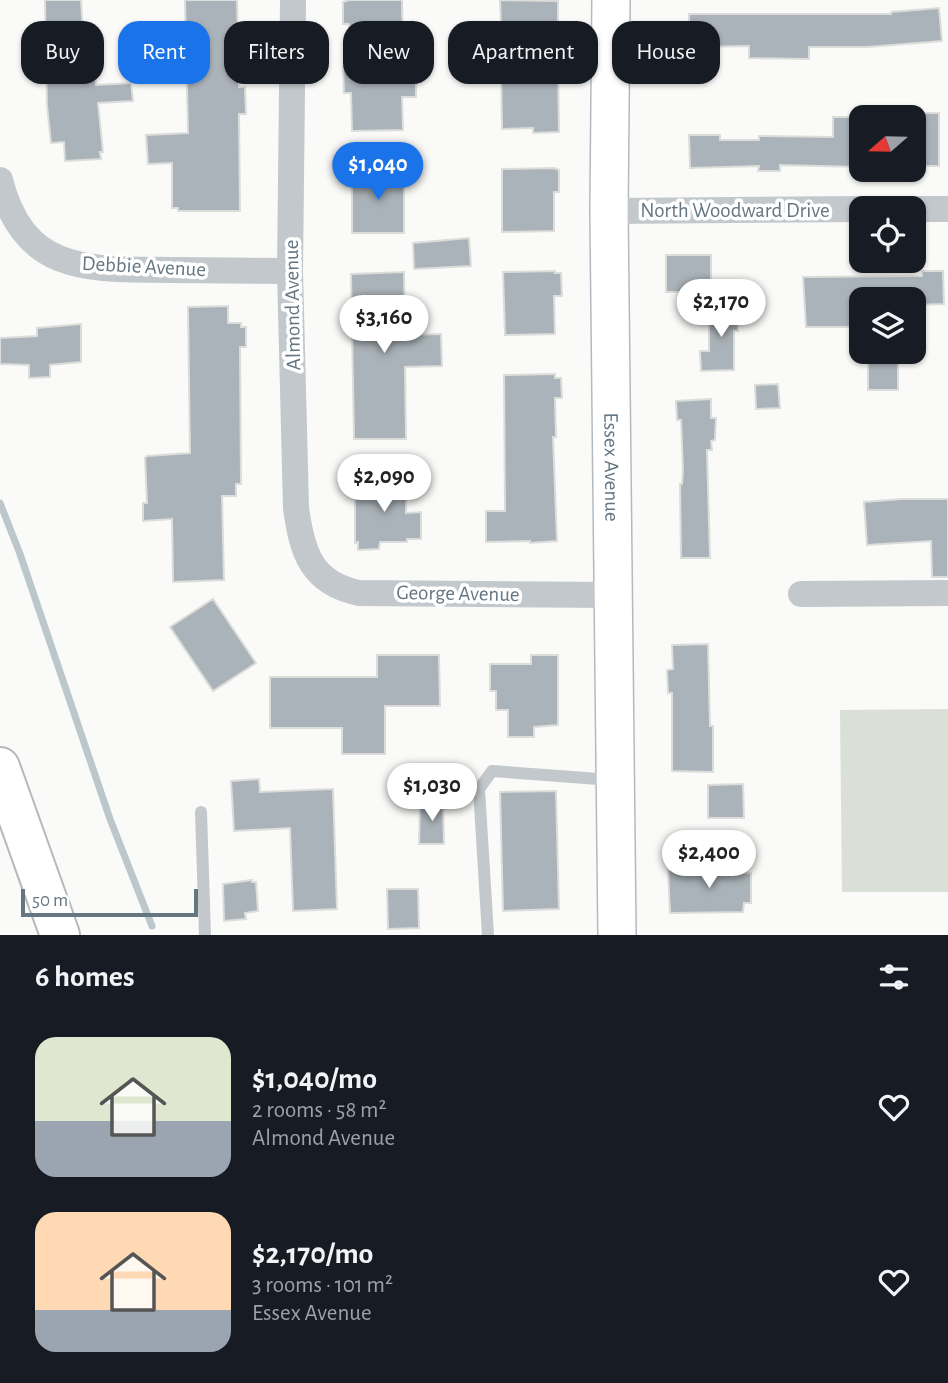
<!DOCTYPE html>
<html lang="en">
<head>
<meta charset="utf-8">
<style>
  body { margin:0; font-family:"Alegreya Sans",sans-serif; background:#20242c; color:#f1f3f6; height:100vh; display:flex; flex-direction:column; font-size:26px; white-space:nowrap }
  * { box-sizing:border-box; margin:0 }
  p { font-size:23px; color:#9ea1a6 }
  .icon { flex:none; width:38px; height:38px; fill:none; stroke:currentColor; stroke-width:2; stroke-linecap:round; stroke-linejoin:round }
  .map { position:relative; height:935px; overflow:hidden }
  .side { display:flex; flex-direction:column; background:#171b24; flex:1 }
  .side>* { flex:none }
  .top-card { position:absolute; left:21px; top:21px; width:906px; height:63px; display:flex; gap:14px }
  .needle { width:46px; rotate:250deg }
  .fabs { position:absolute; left:849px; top:105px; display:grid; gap:14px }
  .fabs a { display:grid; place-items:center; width:77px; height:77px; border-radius:14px; background:#171b24; box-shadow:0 2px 5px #0004; font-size:35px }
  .scale { position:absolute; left:21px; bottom:18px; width:177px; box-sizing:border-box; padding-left:7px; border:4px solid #657683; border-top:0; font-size:19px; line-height:24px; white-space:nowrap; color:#657683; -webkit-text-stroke:5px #fff; paint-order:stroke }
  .price { position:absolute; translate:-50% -60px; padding:0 16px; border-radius:24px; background:#fff; color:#222; font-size:23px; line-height:46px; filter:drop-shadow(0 2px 4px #0008) }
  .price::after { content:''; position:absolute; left:50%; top:42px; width:21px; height:16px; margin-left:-10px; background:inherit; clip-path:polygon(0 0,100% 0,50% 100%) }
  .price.current { background:#1a73e8; color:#fff }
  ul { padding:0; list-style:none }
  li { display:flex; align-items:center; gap:21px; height:175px; padding:0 35px }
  li span { display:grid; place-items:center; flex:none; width:196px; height:140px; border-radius:21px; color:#555 }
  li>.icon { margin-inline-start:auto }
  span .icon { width:84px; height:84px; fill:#fffc; stroke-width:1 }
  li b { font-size:30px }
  h2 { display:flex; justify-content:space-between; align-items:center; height:84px; padding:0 35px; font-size:30px }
  .pill { padding:0 24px; border-radius:21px; background:#171b24; box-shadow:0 2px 5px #0004; font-size:24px; line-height:63px }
  .pill.current { background:#1a73e8; color:#fff }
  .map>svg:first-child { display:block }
  .green { fill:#dadfd7 }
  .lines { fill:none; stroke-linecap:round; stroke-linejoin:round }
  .stream { stroke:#bbc7cb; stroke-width:7 }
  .building { fill:#aab3b9; stroke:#dcdcda; stroke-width:2 }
  .secondary-casing { stroke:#b3babf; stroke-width:40 }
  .highway-casing { stroke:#b4b9bd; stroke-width:42 }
  .lane { stroke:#c3c8cc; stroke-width:12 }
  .street { stroke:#c3c8cc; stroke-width:26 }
  .secondary { stroke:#fff; stroke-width:37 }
  .highway { stroke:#fff; stroke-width:38 }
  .labels { text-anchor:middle; stroke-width:7; stroke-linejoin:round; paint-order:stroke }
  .street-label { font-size:21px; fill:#657683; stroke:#fff }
</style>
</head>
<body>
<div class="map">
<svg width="948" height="935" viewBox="0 0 948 935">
  <rect width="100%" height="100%" fill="#fafaf8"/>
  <path class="green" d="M948,709V892H842L840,710Z"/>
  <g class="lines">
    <path class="stream" d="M0,503L20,554L110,819L152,926"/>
  </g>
  <path class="building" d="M45,0H81L84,50H94L96,85L131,83L133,101L98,103L103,152H100L101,159L65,161L64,142L51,143L47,105Z
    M185,0H237L239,87H245L246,114H239L240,211H178V208H172V163L148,164L146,135L188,133Z
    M349,0H402L403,50H406L407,70H416V97H402L403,130L352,131L351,93H344L343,67H351L349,24H343V2Z
    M500,0L558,1V22H553V25H501Z
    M939,8L942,41L867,47H809V59L749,58V46L689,47V14H891V12Z
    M544,61V65L558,64L559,132L533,133V128L502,129L501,62Z
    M914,113H939V166H914Z
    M833,117H861V167L780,165V171H758L759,166L690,168L689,135H720V140H759V136L833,137Z
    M554,168L559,170V192H554V231L502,232V169Z
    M352,170H404V233H352Z
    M469,238L471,266L414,269L413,243Z
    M666,255H711V292H666Z
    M555,271V273H561L562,296H554L555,334L505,335L503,272Z
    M922,271H943L944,304L914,305V299H861V327H806L803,277L922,276Z
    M404,272L405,335L441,334L442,366L405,367L406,439H354L351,274Z
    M709,305L738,306V331H734V370L701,371L700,351H709Z
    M228,306V323H241V327H246V347H240L241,484H236V496H222L224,580L173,582L172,519L143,521V503H147L145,458L147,456L190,453L188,307Z
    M81,324V362L50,365V377L29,378V365L0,364V338L37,336V328Z
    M868,356H898V390H868Z
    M555,374V378H561L562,398H555L556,437H553L557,541L530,543V541L486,542V511H505L504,375Z
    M778,384L780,408L756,409L755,385Z
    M711,399V418H716L715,440L711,441L712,450H707L710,558H681L680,484H682L683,470L681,420H677L676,401Z
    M355,480H406V513L421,512V539H407V542H380L379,549L358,550V542L355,543Z
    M902,499H948V577H932L931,541L867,545L864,502Z
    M213,599L256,663L213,691L170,627Z
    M708,644L710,726H713V772L672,771V693H668L667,670L673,669L672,645Z
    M377,655H439L440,706H385V754H342V728H270V677H377Z
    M531,655H558V725L534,727V737H508V710H496V691H490V664H531Z
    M259,779L260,792L333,789L337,909L293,911L290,828L234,831L231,781Z
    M743,784L744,818H708V785Z
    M556,791L559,909L503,911L500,792Z
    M420,802H443L444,844H419Z
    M736,867V873H751V903H744L743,912L670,913L668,870Z
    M252,880V882H256L258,911L245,913L246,919L224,921L223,884Z
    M387,889H418L419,928L388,929Z"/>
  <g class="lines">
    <defs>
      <g id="secondary">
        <path id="s1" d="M611,0L609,211L617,935"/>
      </g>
      <path id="highway" d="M0,767L60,935"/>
    </defs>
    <use href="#secondary" class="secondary-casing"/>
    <use href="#highway" class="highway-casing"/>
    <path class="lane" d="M201,812L205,935
      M488,935L479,789L492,771L612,780"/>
    <path class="street" d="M293,0L290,271L296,508C302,552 311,583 359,593L613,595
      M0,180C24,275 90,269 171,270C211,270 251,271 290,271
      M914,209H948
      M609,211L861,209
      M801,594L948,593"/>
    <use href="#secondary" class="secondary"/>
    <use href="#highway" class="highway"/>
  </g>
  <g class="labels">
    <g class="street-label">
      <text x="735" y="217">North Woodward Drive</text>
      <text transform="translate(144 266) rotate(3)" y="7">Debbie Avenue</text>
      <text transform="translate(292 305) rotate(-91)" y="7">Almond Avenue</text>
      <text dy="7" stroke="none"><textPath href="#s1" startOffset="467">Essex Avenue</textPath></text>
      <text transform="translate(458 593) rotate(1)" y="7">George Avenue</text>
    </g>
  </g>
</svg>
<div class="fabs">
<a><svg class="needle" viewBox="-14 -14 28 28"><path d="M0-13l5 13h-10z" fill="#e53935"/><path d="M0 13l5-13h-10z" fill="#9ea1a6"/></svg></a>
<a><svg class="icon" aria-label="locate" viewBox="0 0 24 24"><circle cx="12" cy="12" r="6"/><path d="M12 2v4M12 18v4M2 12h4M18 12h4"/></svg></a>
<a><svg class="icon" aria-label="layers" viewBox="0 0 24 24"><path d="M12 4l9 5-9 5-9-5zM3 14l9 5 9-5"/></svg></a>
</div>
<div class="scale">50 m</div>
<b class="price current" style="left:378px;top:202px">$1,040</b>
<b class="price" style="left:721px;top:339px">$2,170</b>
<b class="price" style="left:384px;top:355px">$3,160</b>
<b class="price" style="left:384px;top:514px">$2,090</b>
<b class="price" style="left:432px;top:823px">$1,030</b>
<b class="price" style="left:709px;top:890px">$2,400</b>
<div class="top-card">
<a class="pill">Buy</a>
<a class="pill current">Rent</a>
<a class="pill">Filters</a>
<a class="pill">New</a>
<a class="pill">Apartment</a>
<a class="pill">House</a>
</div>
</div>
<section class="side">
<h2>6 homes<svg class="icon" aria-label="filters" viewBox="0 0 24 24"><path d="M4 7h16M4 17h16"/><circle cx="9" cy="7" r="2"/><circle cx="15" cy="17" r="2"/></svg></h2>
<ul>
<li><span style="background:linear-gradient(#dfe7d0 60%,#9aa5b1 0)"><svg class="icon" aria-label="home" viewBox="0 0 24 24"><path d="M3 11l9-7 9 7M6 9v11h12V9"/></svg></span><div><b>$1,040/mo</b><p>2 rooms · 58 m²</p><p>Almond Avenue</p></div><svg class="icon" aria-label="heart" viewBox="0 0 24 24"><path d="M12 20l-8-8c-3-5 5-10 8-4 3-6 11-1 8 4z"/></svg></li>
<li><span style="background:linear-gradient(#ffd9b3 70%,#9aa5b1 0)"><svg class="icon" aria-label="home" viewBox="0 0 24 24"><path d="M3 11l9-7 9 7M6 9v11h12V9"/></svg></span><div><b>$2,170/mo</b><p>3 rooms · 101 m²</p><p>Essex Avenue</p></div><svg class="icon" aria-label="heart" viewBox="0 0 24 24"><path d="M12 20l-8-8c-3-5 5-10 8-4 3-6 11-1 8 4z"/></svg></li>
</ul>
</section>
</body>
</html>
